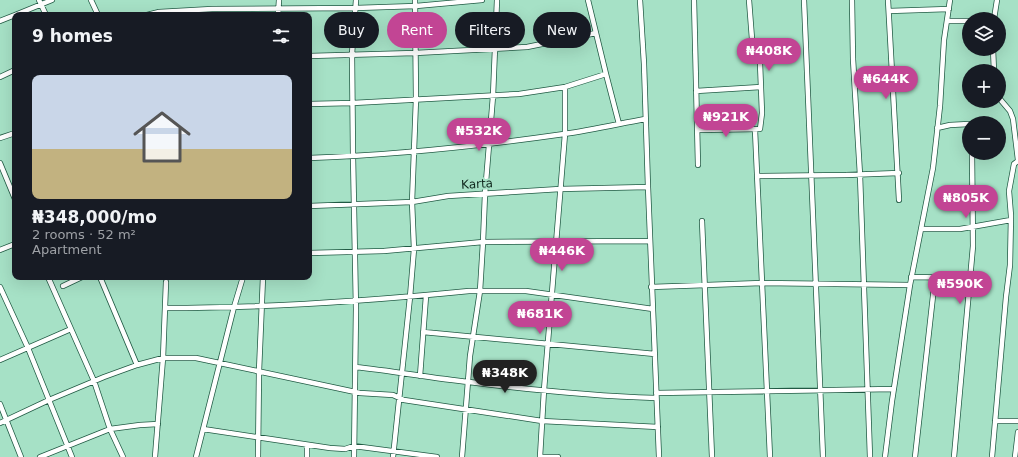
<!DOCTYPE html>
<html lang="en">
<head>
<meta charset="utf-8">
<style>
  body { margin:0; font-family:"DejaVu Sans",sans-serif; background:#20242c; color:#f1f3f6; height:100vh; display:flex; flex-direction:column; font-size:15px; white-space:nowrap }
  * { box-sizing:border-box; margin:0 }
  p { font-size:13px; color:#9ea1a6 }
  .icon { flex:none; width:22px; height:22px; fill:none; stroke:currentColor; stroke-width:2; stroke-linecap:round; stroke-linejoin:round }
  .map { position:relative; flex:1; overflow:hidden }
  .side { position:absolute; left:12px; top:12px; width:300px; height:268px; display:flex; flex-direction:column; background:#171b24; border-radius:8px; box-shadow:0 4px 16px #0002 }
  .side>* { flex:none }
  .top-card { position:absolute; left:324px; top:12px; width:380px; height:36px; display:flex; gap:8px }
  .fabs { position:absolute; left:962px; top:12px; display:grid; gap:8px }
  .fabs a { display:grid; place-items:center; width:44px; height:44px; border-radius:50%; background:#171b24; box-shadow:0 4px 16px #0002; font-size:20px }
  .price { position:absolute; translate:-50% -34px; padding:0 9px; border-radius:14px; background:#c24594; color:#fff; font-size:13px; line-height:26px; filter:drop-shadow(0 1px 2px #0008) }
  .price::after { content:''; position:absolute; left:50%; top:24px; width:12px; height:9px; margin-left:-6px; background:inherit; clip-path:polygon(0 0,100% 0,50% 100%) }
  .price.active { background:#222; color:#fff }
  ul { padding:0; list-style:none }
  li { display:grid; align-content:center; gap:8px; height:212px; padding:0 20px }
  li+li { border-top:1px solid #363941 }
  li span { display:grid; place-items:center; height:124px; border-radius:8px; color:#555 }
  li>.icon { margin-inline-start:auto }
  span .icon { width:72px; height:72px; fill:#fffc; stroke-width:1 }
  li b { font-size:17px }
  h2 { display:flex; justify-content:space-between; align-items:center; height:48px; padding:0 20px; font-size:17px }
  .pill { padding:0 14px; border-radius:18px; background:#171b24; box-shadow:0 4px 16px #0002; font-size:14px; line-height:36px }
  .pill.active { background:#c24594; color:#fff }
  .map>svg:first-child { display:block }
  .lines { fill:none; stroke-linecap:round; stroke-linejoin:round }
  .minor-casing { stroke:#215a44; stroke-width:6 }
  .minor { stroke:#fff; stroke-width:4.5 }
  .labels { text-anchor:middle; stroke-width:4; stroke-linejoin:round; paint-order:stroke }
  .street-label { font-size:12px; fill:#10281e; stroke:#a6e1c6 }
</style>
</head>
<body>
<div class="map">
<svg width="1018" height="457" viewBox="0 0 1018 457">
  <rect width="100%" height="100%" fill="#a6e1c6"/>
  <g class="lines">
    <defs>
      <path id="minor" d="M39,0L46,15
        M91,0L98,15
        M588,0L606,74L619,124
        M640,0L644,64L648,187L659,457
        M694,0L698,165
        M804,0L823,457
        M852,0L853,59L860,175L870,457
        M888,0L899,200
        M889,11L949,9
        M15,15L52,0
        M147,15L159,12L212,9L356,8L416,6L482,0
        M278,15L279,0
        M994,19L997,0
        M0,21L15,15
        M947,21H969
        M993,49L994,71
        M309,56L415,53L527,47L596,33
        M0,77L15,70
        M696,91L761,87
        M999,98L1010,111L1013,119L1018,160
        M309,104L353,103L519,94L565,87L606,74
        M937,128L950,125L969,124
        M697,130L760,129L762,113L760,63L753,52L749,0
        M755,130L770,457
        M0,138L15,133
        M309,158C394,155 480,146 564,134C591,130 618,124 645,119
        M0,163L15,199
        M757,176L846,175L899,173
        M309,206L412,202L448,196L560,189L648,187
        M702,221L712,457
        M921,229H960L1011,220
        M0,250L15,244
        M309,253L384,251L483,242L650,241
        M48,277L94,381L110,429L123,457
        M100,277L137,365
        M911,277L970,278
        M63,286L82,277
        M0,287L28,348L72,457
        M651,287L762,283L910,285
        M165,308C267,308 368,301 469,291H526L653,309
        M423,332L655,354
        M0,360L71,329
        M355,367C393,371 431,378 469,382C531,390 594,396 656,398
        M420,376L426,296
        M656,393L894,389
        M0,404L21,457
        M995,421H1018
        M0,423L49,400L104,377L137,365L163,358H196L360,393L393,395L404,400L542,421L658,427
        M203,429L330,448L345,449L354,446L437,457
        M40,457L110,429L140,425L158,424
        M155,457L163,358L166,282
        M196,457L234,307L243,277
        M258,457L259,371L263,277
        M307,457V445
        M354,457L356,309L353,156L352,54L356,0
        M393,457L410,297L414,249L412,202L416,99L415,0
        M462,457L470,356L480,291L483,242L485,194L493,96L497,0
        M540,457L544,390L565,134V87
        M540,457H558
        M885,457L892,401L910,285L933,168L940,106L944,40L950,0
        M915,457L935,278
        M954,457L973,246L972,153
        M992,457L1006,297L1010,265L1011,216L1009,191L1014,164L1018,161
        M1015,457L1018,432"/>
    </defs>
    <use href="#minor" class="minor-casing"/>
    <use href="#minor" class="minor"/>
  </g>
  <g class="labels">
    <g class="street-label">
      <text transform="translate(477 184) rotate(-3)" y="4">Karta</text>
    </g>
  </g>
</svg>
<div class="fabs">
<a><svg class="icon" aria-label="layers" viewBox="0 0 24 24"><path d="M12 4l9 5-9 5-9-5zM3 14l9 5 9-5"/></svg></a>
<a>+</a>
<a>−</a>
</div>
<b class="price" style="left:769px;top:72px">₦408K</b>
<b class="price" style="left:886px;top:100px">₦644K</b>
<b class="price" style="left:726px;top:138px">₦921K</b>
<b class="price" style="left:479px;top:152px">₦532K</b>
<b class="price" style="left:966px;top:219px">₦805K</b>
<b class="price" style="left:562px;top:272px">₦446K</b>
<b class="price" style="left:960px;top:305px">₦590K</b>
<b class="price" style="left:540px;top:335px">₦681K</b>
<b class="price active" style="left:505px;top:394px">₦348K</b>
<div class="top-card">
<a class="pill">Buy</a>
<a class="pill active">Rent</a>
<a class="pill">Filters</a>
<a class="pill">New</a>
</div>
<section class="side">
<h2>9 homes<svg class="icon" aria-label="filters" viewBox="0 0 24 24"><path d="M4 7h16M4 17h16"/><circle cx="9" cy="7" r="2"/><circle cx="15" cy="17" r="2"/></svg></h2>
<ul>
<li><span style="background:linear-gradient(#c9d6e8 60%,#c2b280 0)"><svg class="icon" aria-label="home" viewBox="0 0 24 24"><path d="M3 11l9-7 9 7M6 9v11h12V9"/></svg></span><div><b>₦348,000/mo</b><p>2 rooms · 52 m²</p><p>Apartment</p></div></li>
</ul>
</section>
</div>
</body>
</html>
